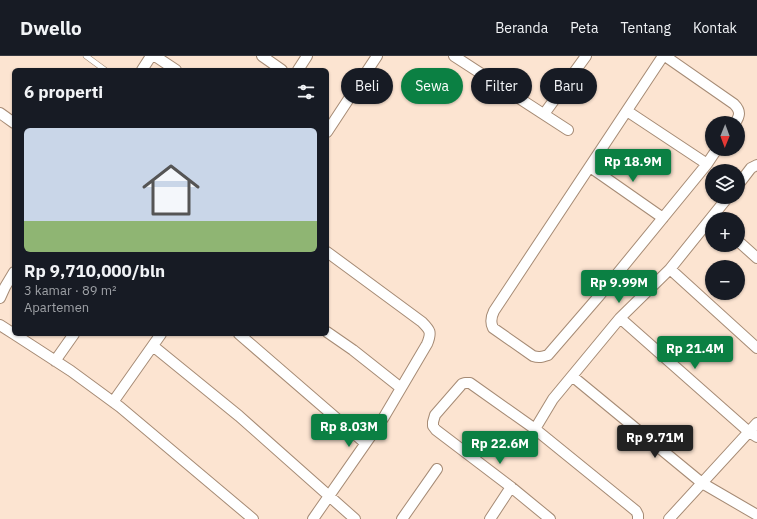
<!DOCTYPE html>
<html lang="id">
<head>
<meta charset="utf-8">
<style>
  body { margin:0; font-family:"IBM Plex Sans",sans-serif; background:#242831; color:#f1f3f6; height:100vh; display:flex; flex-direction:column; font-size:15px; white-space:nowrap }
  * { box-sizing:border-box; margin:0 }
  p { font-size:13px; color:#9ea1a6 }
  .icon { flex:none; width:22px; height:22px; fill:none; stroke:currentColor; stroke-width:2; stroke-linecap:round; stroke-linejoin:round }
  .map { position:relative; flex:1; overflow:hidden }
  .side { position:absolute; left:12px; top:12px; width:317px; height:268px; display:flex; flex-direction:column; background:#171b24; border-radius:6px; box-shadow:0 1px 3px #0004 }
  .side>* { flex:none }
  .top-card { position:absolute; left:341px; top:12px; width:356px; height:36px; display:flex; gap:8px }
  .needle { width:26px; rotate:181deg }
  .fabs { position:absolute; left:705px; top:60px; display:grid; gap:8px }
  .fabs a { display:grid; place-items:center; width:40px; height:40px; border-radius:50%; background:#171b24; box-shadow:0 1px 3px #0004; font-size:20px }
  .price { position:absolute; translate:-50% -34px; padding:0 9px; border-radius:4px; background:#0b8043; color:#fff; font-size:13px; line-height:26px; filter:drop-shadow(0 1px 2px #0008) }
  .price::after { content:''; position:absolute; left:50%; top:24px; width:12px; height:9px; margin-left:-6px; background:inherit; clip-path:polygon(0 0,100% 0,50% 100%) }
  .price.active { background:#222; color:#fff }
  ul { padding:0; list-style:none }
  li { display:grid; align-content:center; gap:8px; height:212px; padding:0 12px }
  li+li { border-top:1px solid #363941 }
  li span { display:grid; place-items:center; height:124px; border-radius:6px; color:#555 }
  li>.icon { margin-inline-start:auto }
  span .icon { width:72px; height:72px; fill:#fffc; stroke-width:1 }
  li b { font-size:17px }
  h2 { display:flex; justify-content:space-between; align-items:center; height:48px; padding:0 12px; font-size:17px }
  .chip { padding:0 14px; border-radius:18px; background:#171b24; box-shadow:0 1px 3px #0004; font-size:14px; line-height:36px }
  .chip.active { background:#0b8043; color:#fff }
  header { display:flex; align-items:center; gap:24px; box-sizing:border-box; height:56px; padding:0 20px; background:#171b24; border-bottom:1px solid #363941 }
  header strong { font-size:19px }
  nav { display:flex; gap:22px; margin-inline-start:auto; font-size:14px }
  .map>svg:first-child { display:block }
  .lines { fill:none; stroke-linecap:round; stroke-linejoin:round }
  .service-casing { stroke:#a68b75; stroke-width:6 }
  .minor-casing { stroke:#a68b75; stroke-width:12 }
  .service { stroke:#fff; stroke-width:5 }
  .minor { stroke:#fff; stroke-width:10 }
</style>
</head>
<body>
<header>
<strong>Dwello</strong>
<nav><a>Beranda</a><a>Peta</a><a>Tentang</a><a>Kontak</a></nav>
</header>
<div class="map">
<svg width="757" height="463" viewBox="0 0 757 463">
  <rect width="100%" height="100%" fill="#fce4d1"/>
  <g class="lines">
    <defs>
      <path id="service" d="M86,0L105,14"/>
      <path id="minor" d="M155,0L176,14
        M262,0L282,14
        M454,0L568,74
        M663,0L494,255C491,261 490,266 493,272L533,300C539,302 542,301 548,299L599,240L707,108L717,93
        M665,0L734,48C741,55 740,60 735,67
        M142,14L151,0
        M298,14L307,0
        M627,55L707,108
        M0,57L14,67
        M544,58L586,0
        M327,76L377,0
        M590,111L663,162
        M738,129L751,112L757,109
        M738,185L757,202
        M670,213L757,292
        M0,242L5,231L14,216
        M620,262L749,376L757,381
        M0,269L14,278
        M327,276L353,294L401,332
        M14,278L71,315L120,351L253,463
        M239,278L365,387
        M153,290L239,360L355,463
        M55,305L74,278
        M572,320L702,427L757,459
        M113,346L161,278
        M535,373L553,343L620,262L670,213L728,141
        M313,463L384,361L427,288C432,276 430,274 422,266L327,196
        M402,463L437,413
        M490,463L511,431
        M550,463L511,431L436,374L433,370V366L435,359L462,328L465,327H470L535,373L636,455L638,459V463
        M669,463L757,367"/>
    </defs>
    <use href="#service" class="service-casing"/>
    <use href="#minor" class="minor-casing"/>
    <use href="#service" class="service"/>
    <use href="#minor" class="minor"/>
  </g>
</svg>
<div class="fabs">
<a><svg class="needle" viewBox="-14 -14 28 28"><path d="M0-13l5 13h-10z" fill="#e53935"/><path d="M0 13l5-13h-10z" fill="#9ea1a6"/></svg></a>
<a><svg class="icon" aria-label="layers" viewBox="0 0 24 24"><path d="M12 4l9 5-9 5-9-5zM3 14l9 5 9-5"/></svg></a>
<a>+</a>
<a>−</a>
</div>
<b class="price" style="left:633px;top:127px">Rp 18.9M</b>
<b class="price" style="left:619px;top:248px">Rp 9.99M</b>
<b class="price" style="left:695px;top:314px">Rp 21.4M</b>
<b class="price" style="left:349px;top:392px">Rp 8.03M</b>
<b class="price active" style="left:655px;top:403px">Rp 9.71M</b>
<b class="price" style="left:500px;top:409px">Rp 22.6M</b>
<div class="top-card">
<a class="chip">Beli</a>
<a class="chip active">Sewa</a>
<a class="chip">Filter</a>
<a class="chip">Baru</a>
</div>
<section class="side">
<h2>6 properti<svg class="icon" aria-label="filters" viewBox="0 0 24 24"><path d="M4 7h16M4 17h16"/><circle cx="9" cy="7" r="2"/><circle cx="15" cy="17" r="2"/></svg></h2>
<ul>
<li><span style="background:linear-gradient(#c9d6e8 75%,#8fb573 0)"><svg class="icon" aria-label="home" viewBox="0 0 24 24"><path d="M3 11l9-7 9 7M6 9v11h12V9"/></svg></span><div><b>Rp 9,710,000/bln</b><p>3 kamar · 89 m²</p><p>Apartemen</p></div></li>
</ul>
</section>
</div>
</body>
</html>
